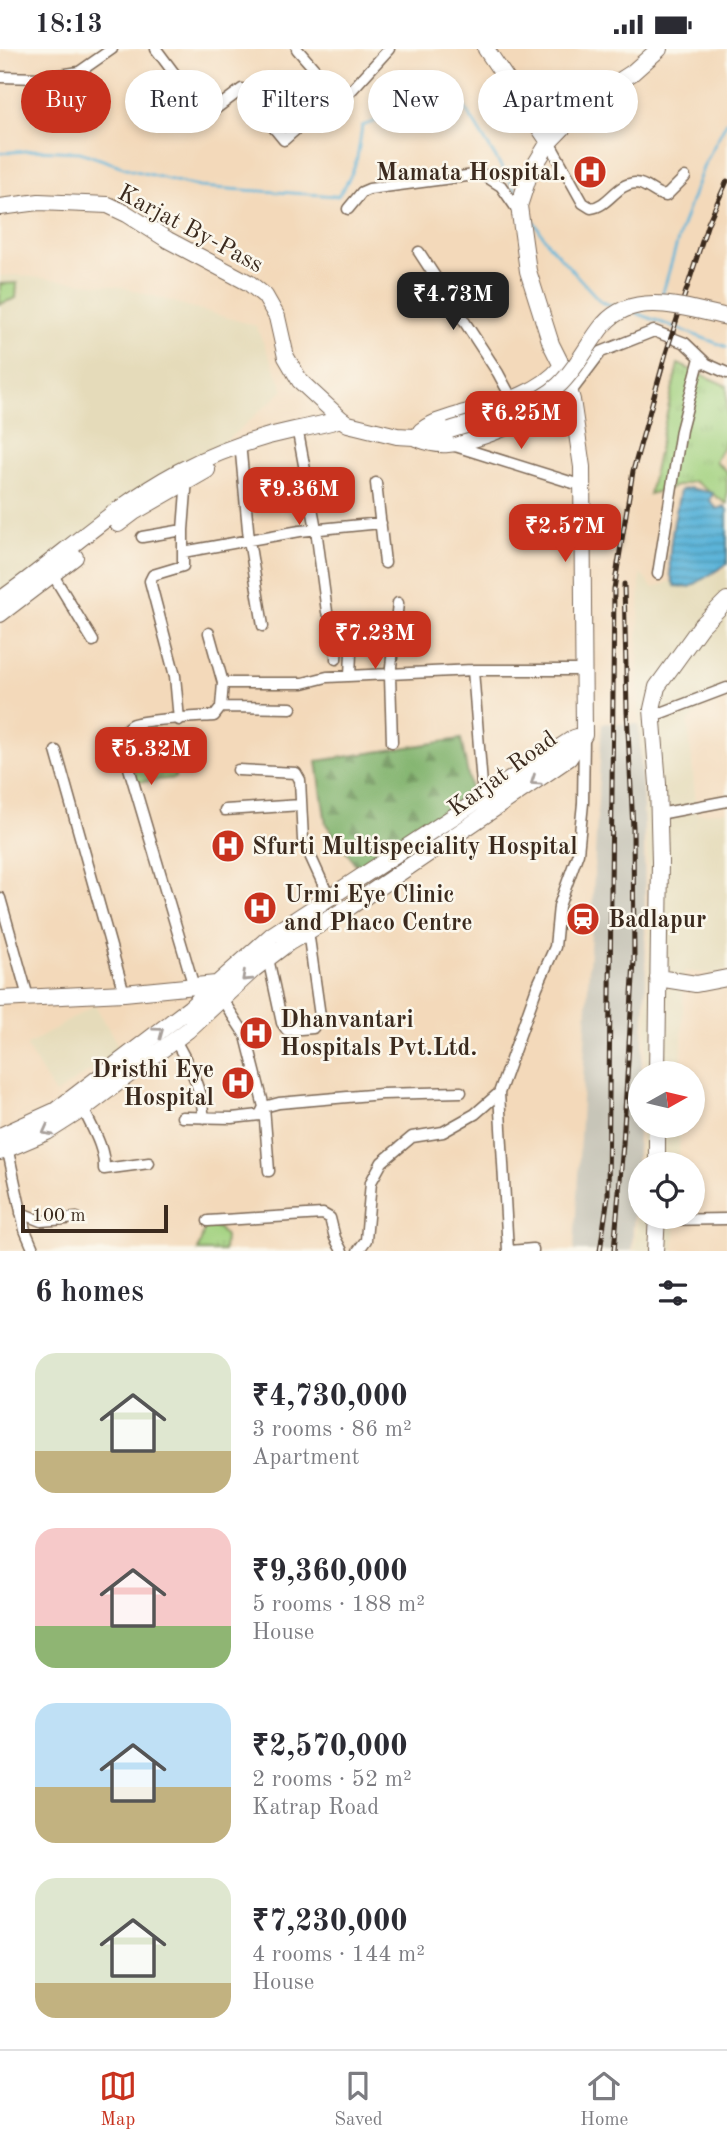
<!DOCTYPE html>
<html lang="en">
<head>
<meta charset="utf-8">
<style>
  body { margin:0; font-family:"Old Standard TT",serif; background:#f2f2f3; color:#2b2b33; height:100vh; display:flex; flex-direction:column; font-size:26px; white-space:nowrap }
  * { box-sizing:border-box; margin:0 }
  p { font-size:23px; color:#7c7c81 }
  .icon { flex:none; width:38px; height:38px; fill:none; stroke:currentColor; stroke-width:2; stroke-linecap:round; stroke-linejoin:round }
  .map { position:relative; height:1202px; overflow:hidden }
  .drawer { display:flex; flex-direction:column; background:#fff; flex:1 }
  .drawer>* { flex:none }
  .guide { position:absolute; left:21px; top:21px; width:686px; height:63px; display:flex; gap:14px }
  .needle { width:46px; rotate:82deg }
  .controls { position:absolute; left:628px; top:1012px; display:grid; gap:14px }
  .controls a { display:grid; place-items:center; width:77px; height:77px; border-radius:50%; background:#fff; box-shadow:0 4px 10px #0003; font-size:35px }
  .scale { position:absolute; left:21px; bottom:18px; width:147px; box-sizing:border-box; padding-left:7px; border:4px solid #3b2a1e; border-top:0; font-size:19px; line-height:24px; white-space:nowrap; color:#3b2a1e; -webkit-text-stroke:5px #fbf7ec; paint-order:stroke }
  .price { position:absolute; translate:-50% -60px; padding:0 16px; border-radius:14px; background:#c8321e; color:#fff; font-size:23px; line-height:46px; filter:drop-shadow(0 2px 4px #0008) }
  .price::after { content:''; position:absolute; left:50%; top:42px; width:21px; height:16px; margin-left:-10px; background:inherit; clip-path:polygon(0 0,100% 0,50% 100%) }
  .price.selected { background:#222; color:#fff }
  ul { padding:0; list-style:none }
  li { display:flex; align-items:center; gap:21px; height:175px; padding:0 35px }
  li span { display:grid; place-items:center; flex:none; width:196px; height:140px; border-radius:21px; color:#555 }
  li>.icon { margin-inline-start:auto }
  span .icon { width:84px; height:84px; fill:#fffc; stroke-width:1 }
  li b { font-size:30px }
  h2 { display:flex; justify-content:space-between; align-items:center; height:84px; padding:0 35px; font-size:30px }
  .pill { padding:0 24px; border-radius:32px; background:#fff; box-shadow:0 4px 10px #0003; font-size:24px; line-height:63px }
  .pill.selected { background:#c8321e; color:#fff }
  .status { display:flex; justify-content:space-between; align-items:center; height:49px; padding:0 35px; background:#fff; direction:ltr }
  .status svg { height:19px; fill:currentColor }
  .tab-bar { display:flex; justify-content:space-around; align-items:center; height:98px; border-top:2px solid #e1e1e2; background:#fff; font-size:19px; color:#7c7c81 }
  .tab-bar a { display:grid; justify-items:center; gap:4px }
  .tab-bar .selected { color:#c8321e }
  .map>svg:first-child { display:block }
  .built { fill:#e5dbba }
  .railway { fill:#c7c5b8 }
  .forest { fill:url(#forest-firs); stroke:#5e6f46; stroke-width:2 }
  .park { fill:url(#park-tufts); stroke:#6f7e4f; stroke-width:2 }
  .water { fill:url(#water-rules); stroke:#4b6f7c; stroke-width:2 }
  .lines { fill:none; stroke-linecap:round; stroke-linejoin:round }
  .stream { stroke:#5bb4d9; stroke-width:2.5 }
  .street-casing { stroke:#7b6755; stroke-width:13 }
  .secondary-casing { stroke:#7b6755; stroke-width:18 }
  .street { stroke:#fff; stroke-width:10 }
  .secondary { stroke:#fff; stroke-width:16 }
  .rail-casing { stroke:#3b2a1e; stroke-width:5 }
  .rail { stroke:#fbf7ec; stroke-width:2.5; stroke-dasharray:8; stroke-linecap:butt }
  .secondary-bridge-casing { stroke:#7b6755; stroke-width:18; stroke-linecap:butt }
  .secondary-bridge { stroke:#fff; stroke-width:16 }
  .oneway { stroke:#a79f9a }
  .labels { text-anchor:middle; stroke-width:5; stroke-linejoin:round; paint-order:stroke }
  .poi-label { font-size:24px; font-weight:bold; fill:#3b2a1e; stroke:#fbf7ec; text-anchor:start }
  .street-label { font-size:24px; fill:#3b2a1e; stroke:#fbf7ec }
</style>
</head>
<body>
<div class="status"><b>18:13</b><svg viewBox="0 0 49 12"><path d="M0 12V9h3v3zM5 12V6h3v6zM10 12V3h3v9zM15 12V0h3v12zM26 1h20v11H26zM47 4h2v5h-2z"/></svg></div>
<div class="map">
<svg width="727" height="1202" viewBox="0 0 727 1202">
  <defs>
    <pattern id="forest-firs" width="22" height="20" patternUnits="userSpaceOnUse" patternTransform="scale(1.75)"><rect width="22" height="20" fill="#82b46e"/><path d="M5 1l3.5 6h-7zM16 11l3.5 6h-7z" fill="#6c935a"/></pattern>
    <pattern id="park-tufts" width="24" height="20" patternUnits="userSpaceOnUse" patternTransform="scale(1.75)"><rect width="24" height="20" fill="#a3d280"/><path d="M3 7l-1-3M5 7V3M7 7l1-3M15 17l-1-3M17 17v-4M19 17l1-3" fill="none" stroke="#8db46e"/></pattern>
    <pattern id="water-rules" width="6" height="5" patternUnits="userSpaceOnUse" patternTransform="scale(1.75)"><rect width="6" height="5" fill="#5bb4d9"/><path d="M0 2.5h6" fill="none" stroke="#4c93af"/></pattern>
  </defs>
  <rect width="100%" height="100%" fill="#fbf7ec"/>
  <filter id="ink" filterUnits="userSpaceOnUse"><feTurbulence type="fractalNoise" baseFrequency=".0143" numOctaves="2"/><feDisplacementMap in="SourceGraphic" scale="14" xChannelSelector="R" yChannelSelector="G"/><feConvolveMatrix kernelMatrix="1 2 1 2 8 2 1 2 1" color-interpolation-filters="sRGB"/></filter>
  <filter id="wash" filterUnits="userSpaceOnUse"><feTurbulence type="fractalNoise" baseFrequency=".00686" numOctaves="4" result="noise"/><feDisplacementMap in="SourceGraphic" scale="28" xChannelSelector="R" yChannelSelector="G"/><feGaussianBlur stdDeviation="1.57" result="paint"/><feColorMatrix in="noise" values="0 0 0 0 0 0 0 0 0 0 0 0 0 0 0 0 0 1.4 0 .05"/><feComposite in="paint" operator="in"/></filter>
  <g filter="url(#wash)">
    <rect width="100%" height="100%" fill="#f3d9ba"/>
    <path class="built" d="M16,226L122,238L256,277L284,341L193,421L0,544V227Z
      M727,519V630L688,674L697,765L727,762V922L713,925L684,922L681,1024H645L650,859L638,634L640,524L653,539L672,532L702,531Z
      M95,956L121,1002L55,1045L26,997Z
      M642,1076H680L679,1115H640V1167H676L674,1202H634Z"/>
    <path class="railway" d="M602,674L639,675L644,777L646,936L632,1202H574Z"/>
    <path class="forest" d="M461,690L471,742L363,825L326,775L317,712Z"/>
    <path class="park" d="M17,234L16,249L0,255V235Z
      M678,315L727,337V390L715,412L727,423V455L694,432L649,445Z
      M174,684L175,729L137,733L128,691Z
      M205,1177L218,1179L225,1187L224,1202H198Z"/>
    <path class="water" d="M689,439L713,444L710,451L717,460L724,457L727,461V515L690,538L675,537C662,518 676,465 680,441Z"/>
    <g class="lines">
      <path class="stream" d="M0,104L36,101L80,103L132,121L199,138L338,147C357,121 358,108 362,77L422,55L462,54L518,145
        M526,160L549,196L601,253L617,258
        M661,250L682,177L704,116L727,72
        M636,264L727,298"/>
    </g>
  </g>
  <g filter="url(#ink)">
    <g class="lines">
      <defs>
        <path id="street" d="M156,0L206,67L242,40L284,91L336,45L349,44L389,0
          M297,0L336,45
          M0,28L41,29L79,23L112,0
          M549,93L583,154L591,159C609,157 616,135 635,134C647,134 654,146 666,147L685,128
          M348,160L362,143L369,140L482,125L501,137L519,163
          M419,203L498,324L512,350
          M570,344L601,303L654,282L685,294L707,315L727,324
          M299,389L316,480L327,563
          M452,396L583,437
          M241,404L249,491L263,577
          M376,434L385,514
          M142,488L183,481
          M183,503L300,482L381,474
          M658,525L681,381L700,309
          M53,526L93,592
          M209,584L223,634L221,658
          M336,610L338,580H352L350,627
          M473,621L483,749
          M223,634H303L327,628L473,621H583
          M653,667L727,639
          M179,671L175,627L150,532L153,526L183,517V481L187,429
          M392,693L390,627L398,554
          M56,702L124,944
          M238,721L296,724L300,731L303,791L329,848
          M225,761L301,756
          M659,765L727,752
          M0,849L28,948
          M265,904L268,909L282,974L287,981L313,979L320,967L308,882
          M194,938L124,702C124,692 122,683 131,676C137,671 200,668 214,667L221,658L291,659
          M222,950L246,987L264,1058L269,1122
          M175,991C191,1020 200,1035 204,1069
          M499,1044L508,1202
          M81,1055C90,1076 105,1097 104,1120L149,1114
          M182,1068L232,1069L260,1066L264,1058L279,1054L382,1045L461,1043
          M6,1093L25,1181L34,1202
          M21,1164L41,1172L77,1169
          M657,1171L727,1170
          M208,1172L323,1165L330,1169L335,1189L342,1202
          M358,1202L366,1191L371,1133L382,1113L412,1088L443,1083L475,1065L499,1044L537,938L555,898L559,857L578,804L583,754L584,689
          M510,1202L533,1200V1202"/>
        <path id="secondary" d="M486,0L549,93
          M0,158L39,153L108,156L127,165L168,191L249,234L265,247L277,268L286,308L300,332L341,370L348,375L397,387L414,388L450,381
          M421,382C432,373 447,370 461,365C496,355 538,347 562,317
          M416,389C427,393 436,396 448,395C482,392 542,364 570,344
          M118,475L134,463L207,421
          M0,551C60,509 114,457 178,423C214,404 255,389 294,381C310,378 325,375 341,370
          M0,565L75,508
          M658,929L696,935L727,929
          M0,950L124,944L216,935V937
          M657,1024L660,813L658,735L652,660L657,638L701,577L727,551
          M657,1076V1115
          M0,1087L55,1062L190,959L272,886L574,689L584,686
          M0,1103L47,1083L83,1060L188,981L254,920L288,894L351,857L569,709L584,686L582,418L572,351L562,317L551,295L528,222L519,157L529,126L549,93L590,51L632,24L659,0
          M655,1202L657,1167"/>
      </defs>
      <use href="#street" class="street-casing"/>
      <use href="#secondary" class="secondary-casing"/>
      <use href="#street" class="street"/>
      <use href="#secondary" class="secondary"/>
      <defs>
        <path id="rail" d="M600,1202L608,1147L614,540L633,422L666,304L708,174L727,132
          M614,1202L623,1095L634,912L633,779L627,662L624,535"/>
      </defs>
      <use href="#rail" class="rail-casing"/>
      <use href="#rail" class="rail"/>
      <defs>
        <path id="secondary-bridge" d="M450,381C483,370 534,360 559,336C578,318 588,294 604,275C635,240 689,260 727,268"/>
      </defs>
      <use href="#secondary-bridge" class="secondary-bridge-casing"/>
      <use href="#secondary-bridge" class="secondary-bridge"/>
    </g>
    <defs><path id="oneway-chevron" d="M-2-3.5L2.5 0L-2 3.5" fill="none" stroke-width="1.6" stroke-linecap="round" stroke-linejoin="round" transform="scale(1.75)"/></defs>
    <g class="oneway">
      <use href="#oneway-chevron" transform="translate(535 732) rotate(146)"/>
      <use href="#oneway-chevron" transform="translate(246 928) rotate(137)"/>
      <use href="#oneway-chevron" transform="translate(159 983) rotate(-37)"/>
      <use href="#oneway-chevron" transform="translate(47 1082) rotate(152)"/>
    </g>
  </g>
  <defs>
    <symbol id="hospital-disc" viewBox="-11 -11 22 22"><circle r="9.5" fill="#c8321e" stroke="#fbf7ec"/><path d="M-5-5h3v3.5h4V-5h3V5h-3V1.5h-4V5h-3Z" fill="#fff"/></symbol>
    <symbol id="station-disc" viewBox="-11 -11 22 22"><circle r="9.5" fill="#c8321e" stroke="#fbf7ec"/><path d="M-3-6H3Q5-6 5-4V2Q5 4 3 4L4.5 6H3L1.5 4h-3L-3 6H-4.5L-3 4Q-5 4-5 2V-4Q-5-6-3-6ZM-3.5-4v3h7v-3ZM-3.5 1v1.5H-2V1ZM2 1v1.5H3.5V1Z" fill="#fff"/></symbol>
  </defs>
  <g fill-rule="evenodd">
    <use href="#hospital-disc" x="571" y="104" width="38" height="38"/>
    <use href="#hospital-disc" x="209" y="778" width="38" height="38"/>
    <use href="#hospital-disc" x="241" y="840" width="38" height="38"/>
    <use href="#station-disc" x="564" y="851" width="38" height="38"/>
    <use href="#hospital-disc" x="237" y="965" width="38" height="38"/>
    <use href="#hospital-disc" x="219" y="1015" width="38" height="38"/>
  </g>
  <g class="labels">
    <g class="poi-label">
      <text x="566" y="131" text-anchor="end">Mamata Hospital.</text>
      <text x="252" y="805">Sfurti Multispeciality Hospital</text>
      <text x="284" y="853">Urmi Eye Clinic<tspan x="284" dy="28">and Phaco Centre</tspan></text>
      <text x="608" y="878">Badlapur</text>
      <text x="280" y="978">Dhanvantari<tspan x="280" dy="28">Hospitals Pvt.Ltd.</tspan></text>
      <text x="214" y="1028" text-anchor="end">Dristhi Eye<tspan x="214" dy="28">Hospital</tspan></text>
    </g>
    <g class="street-label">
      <text transform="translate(191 179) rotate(28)" y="8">Karjat By-Pass</text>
      <text transform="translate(502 724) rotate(-36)" y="8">Karjat Road</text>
    </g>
  </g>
</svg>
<div class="controls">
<a><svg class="needle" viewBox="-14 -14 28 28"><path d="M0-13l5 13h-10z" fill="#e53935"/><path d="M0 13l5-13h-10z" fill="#7c7c81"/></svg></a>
<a><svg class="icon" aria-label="locate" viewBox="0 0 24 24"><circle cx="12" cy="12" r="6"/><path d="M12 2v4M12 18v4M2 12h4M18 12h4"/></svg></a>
</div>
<div class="scale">100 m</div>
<b class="price selected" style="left:453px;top:283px">₹4.73M</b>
<b class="price" style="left:521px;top:402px">₹6.25M</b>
<b class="price" style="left:299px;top:478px">₹9.36M</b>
<b class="price" style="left:565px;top:515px">₹2.57M</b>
<b class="price" style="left:375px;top:622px">₹7.23M</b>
<b class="price" style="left:151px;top:738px">₹5.32M</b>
<div class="guide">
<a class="pill selected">Buy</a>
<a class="pill">Rent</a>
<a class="pill">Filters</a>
<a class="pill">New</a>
<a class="pill">Apartment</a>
</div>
</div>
<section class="drawer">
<h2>6 homes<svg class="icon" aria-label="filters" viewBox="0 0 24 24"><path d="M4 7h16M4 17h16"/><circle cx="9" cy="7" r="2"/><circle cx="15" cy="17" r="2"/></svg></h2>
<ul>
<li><span style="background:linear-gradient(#dfe7d0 70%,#c2b280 0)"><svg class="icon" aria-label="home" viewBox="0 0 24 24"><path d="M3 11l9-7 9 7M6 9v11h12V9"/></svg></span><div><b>₹4,730,000</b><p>3 rooms · 86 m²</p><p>Apartment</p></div></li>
<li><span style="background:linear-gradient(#f6c9c9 70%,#8fb573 0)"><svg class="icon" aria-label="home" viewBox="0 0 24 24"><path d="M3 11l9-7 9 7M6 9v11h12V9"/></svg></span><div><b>₹9,360,000</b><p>5 rooms · 188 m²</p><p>House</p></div></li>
<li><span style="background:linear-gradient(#bfe0f5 60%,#c2b280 0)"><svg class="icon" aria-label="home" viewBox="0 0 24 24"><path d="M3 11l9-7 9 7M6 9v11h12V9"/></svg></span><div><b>₹2,570,000</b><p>2 rooms · 52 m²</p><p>Katrap Road</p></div></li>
<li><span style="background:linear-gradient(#dfe7d0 75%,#c2b280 0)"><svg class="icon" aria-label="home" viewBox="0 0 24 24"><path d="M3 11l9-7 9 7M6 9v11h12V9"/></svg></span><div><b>₹7,230,000</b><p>4 rooms · 144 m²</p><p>House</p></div></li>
</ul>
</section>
<nav class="tab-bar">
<a class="selected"><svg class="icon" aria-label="map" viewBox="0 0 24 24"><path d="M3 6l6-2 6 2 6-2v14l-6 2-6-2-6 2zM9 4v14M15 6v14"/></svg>Map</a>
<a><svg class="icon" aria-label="saved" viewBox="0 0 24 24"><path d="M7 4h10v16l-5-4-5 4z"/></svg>Saved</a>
<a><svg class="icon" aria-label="home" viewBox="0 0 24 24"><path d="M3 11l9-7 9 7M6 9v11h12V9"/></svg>Home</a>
</nav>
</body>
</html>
